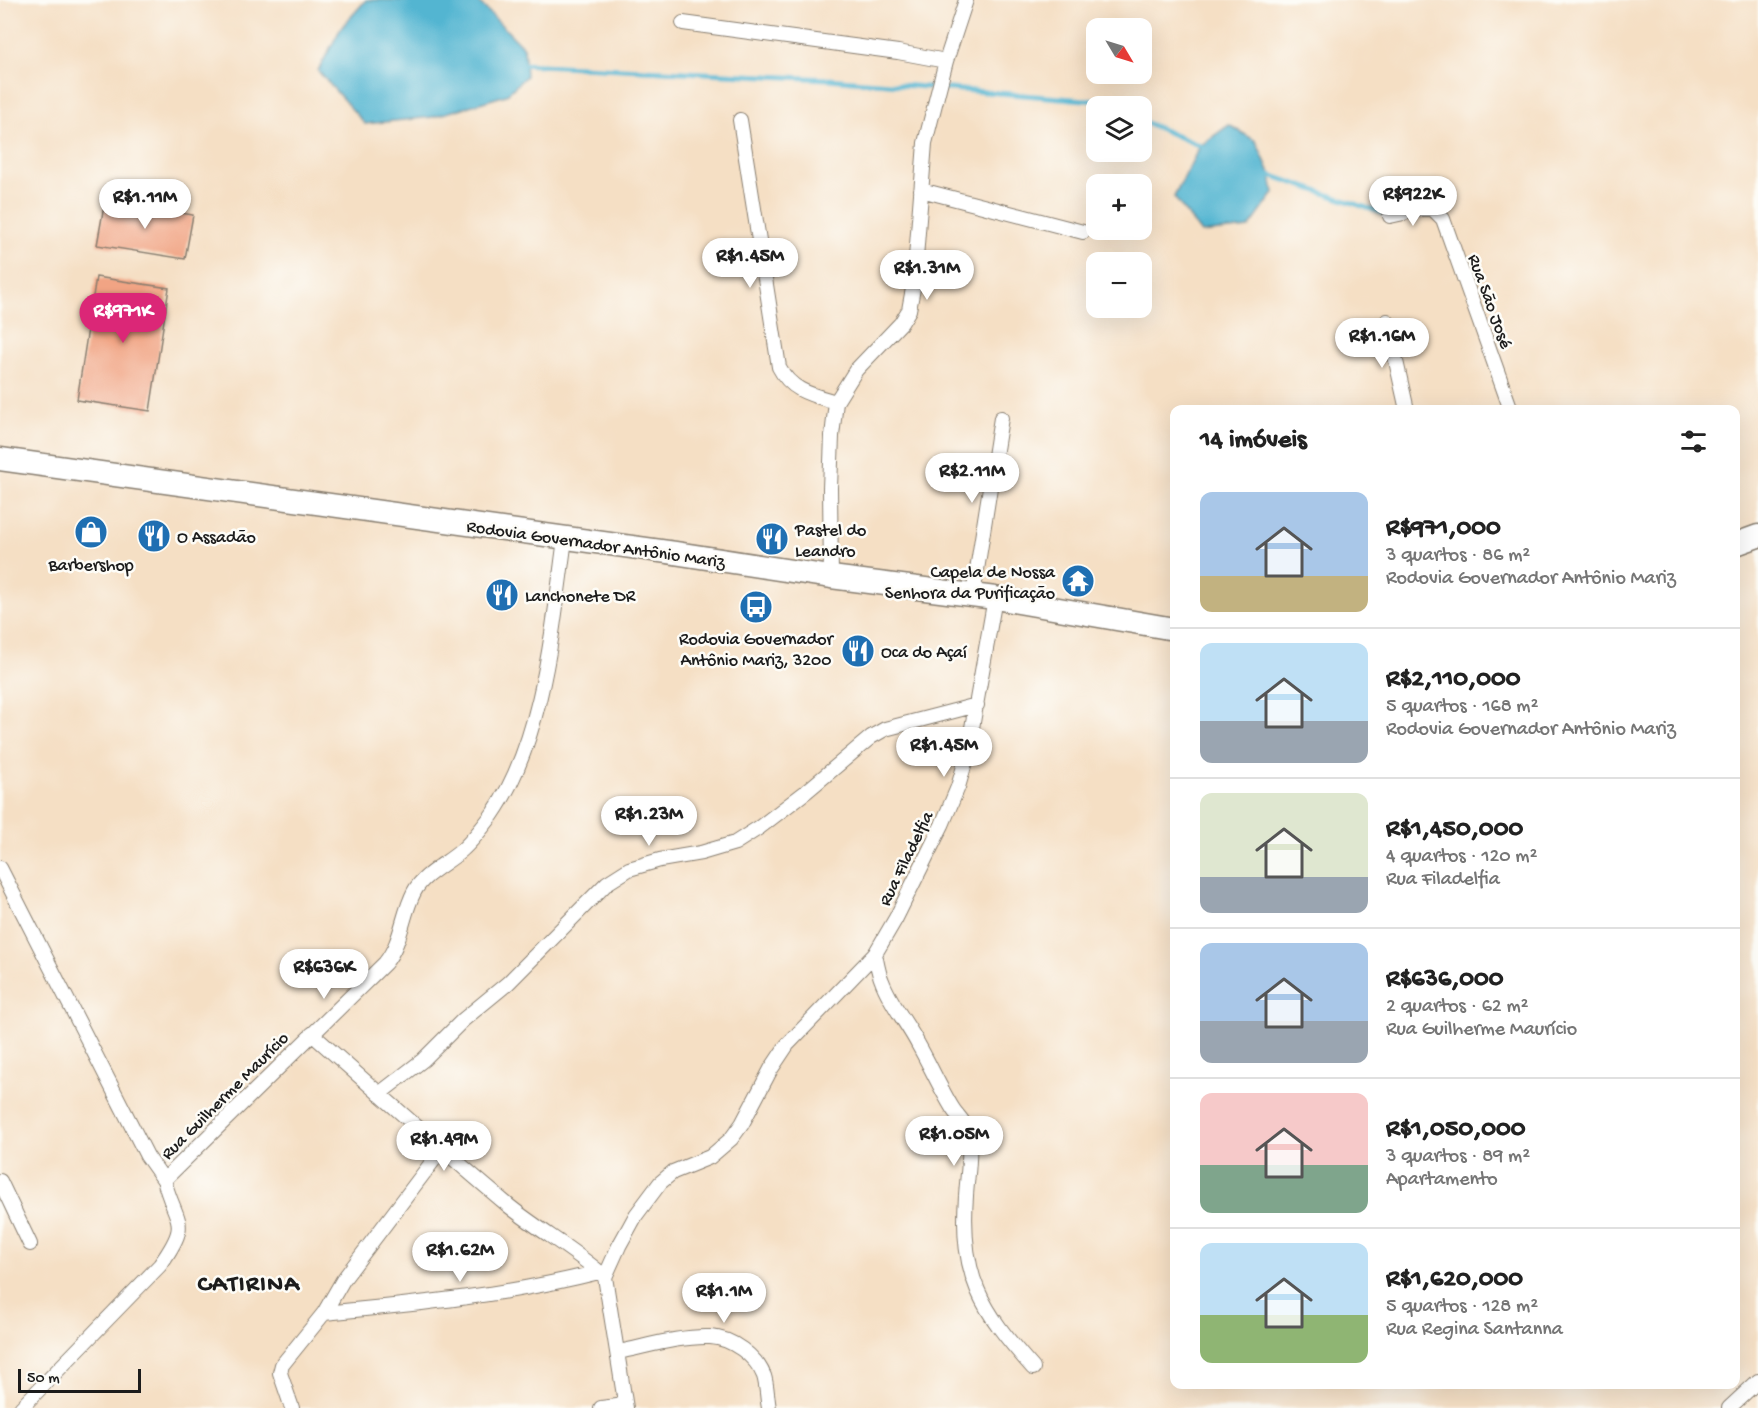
<!DOCTYPE html>
<html lang="pt">
<head>
<meta charset="utf-8">
<style>
  body { margin:0; font-family:"Gochi Hand",sans-serif; background:#f6f6f6; color:#222; height:100vh; display:flex; flex-direction:column; font-size:22px; white-space:nowrap }
  * { box-sizing:border-box; margin:0 }
  p { font-size:20px; color:#767676 }
  .icon { flex:none; width:33px; height:33px; fill:none; stroke:currentColor; stroke-width:2; stroke-linecap:round; stroke-linejoin:round }
  .map { position:relative; flex:1; overflow:hidden }
  .drawer { position:absolute; left:1170px; top:405px; width:570px; height:984px; display:flex; flex-direction:column; background:#fff; border-radius:12px; box-shadow:0 6px 24px #0002 }
  .drawer>* { flex:none }
  .needle { width:39px; rotate:128deg }
  .controls { position:absolute; left:1086px; top:18px; display:grid; gap:12px }
  .controls a { display:grid; place-items:center; width:66px; height:66px; border-radius:12px; background:#fff; box-shadow:0 6px 24px #0002; font-size:30px }
  .scale { position:absolute; left:18px; bottom:15px; width:123px; box-sizing:border-box; padding-left:6px; border:3px solid #1c1c1c; border-top:0; font-size:16px; line-height:21px; white-space:nowrap; color:#1c1c1c; -webkit-text-stroke:4px #fdfcf7; paint-order:stroke }
  .price { position:absolute; translate:-50% -51px; padding:0 14px; border-radius:21px; background:#fff; color:#222; font-size:20px; line-height:39px; filter:drop-shadow(0 2px 3px #0008) }
  .price::after { content:''; position:absolute; left:50%; top:36px; width:18px; height:14px; margin-left:-9px; background:inherit; clip-path:polygon(0 0,100% 0,50% 100%) }
  .price.active { background:#db2777; color:#fff }
  ul { padding:0; list-style:none }
  li { display:flex; align-items:center; gap:18px; height:150px; padding:0 30px }
  li+li { border-top:2px solid #e0e0e0 }
  li span { display:grid; place-items:center; flex:none; width:168px; height:120px; border-radius:12px; color:#555 }
  li>.icon { margin-inline-start:auto }
  span .icon { width:72px; height:72px; fill:#fffc; stroke-width:1 }
  li b { font-size:26px }
  h2 { display:flex; justify-content:space-between; align-items:center; height:72px; padding:0 30px; font-size:26px }
  .map>svg:first-child { display:block }
  .water { fill:#53b5d1; stroke:#386876; stroke-width:1.5 }
  .lines { fill:none; stroke-linecap:round; stroke-linejoin:round }
  .stream { stroke:#53b5d1; stroke-width:5 }
  .building { fill:#f1a484 }
  .minor-casing { stroke:#887e70; stroke-width:16 }
  .trunk-casing { stroke:#887e70; stroke-width:25 }
  .minor { stroke:#fff; stroke-width:14 }
  .trunk { stroke:#fff; stroke-width:22 }
  .labels { text-anchor:middle; stroke-width:5; stroke-linejoin:round; paint-order:stroke }
  .street-label { font-size:18px; fill:#1c1c1c; stroke:#fdfcf7 }
  .poi-label { font-size:18px; fill:#1c1c1c; stroke:#fdfcf7; text-anchor:start }
  .district-label { font-size:24px; font-weight:bold; letter-spacing:1.5px; fill:#1c1c1c; stroke:#fdfcf7 }
</style>
</head>
<body>
<div class="map">
<svg width="1758" height="1408" viewBox="0 0 1758 1408">
  <rect width="100%" height="100%" fill="#fdfcf7"/>
  <filter id="ink" filterUnits="userSpaceOnUse"><feTurbulence type="fractalNoise" baseFrequency=".0167" numOctaves="2"/><feDisplacementMap in="SourceGraphic" scale="12" xChannelSelector="R" yChannelSelector="G"/><feConvolveMatrix kernelMatrix="1 2 1 2 8 2 1 2 1" color-interpolation-filters="sRGB"/></filter>
  <filter id="wash" filterUnits="userSpaceOnUse"><feTurbulence type="fractalNoise" baseFrequency=".008" numOctaves="4" result="noise"/><feDisplacementMap in="SourceGraphic" scale="24" xChannelSelector="R" yChannelSelector="G"/><feGaussianBlur stdDeviation="1.35" result="paint"/><feColorMatrix in="noise" values="0 0 0 0 0 0 0 0 0 0 0 0 0 0 0 0 0 1.4 0 .05"/><feComposite in="paint" operator="in"/></filter>
  <g filter="url(#wash)">
    <rect width="100%" height="100%" fill="#f5dfc4"/>
    <path class="water" d="M366,0H477L524,48L526,76L506,95L433,117L365,124L318,71L341,28Z
      M1229,125L1256,141L1271,175L1274,193L1249,228L1201,233L1174,197L1200,146Z"/>
    <g class="lines">
      <path class="stream" d="M519,64L828,79L1097,101L1109,106
        M1142,121L1205,148
        M1267,174L1388,215"/>
    </g>
    <g id="blocks">
      <path class="building" d="M105,200L193,215L185,259L97,245Z
        M96,277L169,288L150,411L77,400Z"/>
    </g>
  </g>
  <g filter="url(#ink)">
    <use href="#blocks" fill-opacity="0" stroke="#887e70" stroke-width="1.5"/>
    <g class="lines">
      <defs>
        <path id="minor" d="M683,23L898,52L946,61
          M740,120L779,367C791,391 812,395 836,402
          M921,190L1083,232
          M1390,216L1422,209H1433L1443,219L1511,410
          M1387,321L1407,410
          M831,577L830,488L832,436L836,402L856,370L901,323L909,310L914,283L925,143L946,61L966,0
          M973,595L1001,418
          M0,868L147,1156L164,1180
          M875,954C877,963 878,972 882,981C890,1003 907,1023 918,1044C930,1065 940,1088 953,1109C956,1114 961,1118 964,1124C974,1143 967,1175 966,1196C960,1276 981,1310 1033,1368
          M312,1034C377,1092 442,1150 509,1206C540,1231 575,1250 605,1277
          M379,1094L423,1060L463,1020L508,983L607,883L629,869L660,860L701,853L735,843L760,827L807,791L871,737L885,729L977,705
          M0,1181L30,1244
          M324,1313C417,1304 509,1295 599,1272
          M618,1352C648,1346 680,1336 710,1337C732,1338 756,1356 764,1376C767,1385 767,1398 769,1408
          M21,1408L160,1265C192,1220 176,1225 164,1180L385,963C402,942 402,915 414,892C423,874 448,863 462,850C473,840 483,827 492,815C543,742 553,626 565,539
          M292,1408L280,1373L282,1365L324,1313L343,1280L442,1149
          M601,1408L625,1405
          M626,1408L605,1277L619,1246L636,1215L660,1183L673,1172L710,1157L731,1139L742,1124L771,1069L787,1045L875,954L896,918L942,825L958,787L967,756L995,598
          M1729,1408L1758,1381"/>
        <path id="trunk" d="M0,459L675,553L831,577L995,598L1174,629
          M1736,544L1758,536"/>
      </defs>
      <use href="#minor" class="minor-casing"/>
      <use href="#trunk" class="trunk-casing"/>
      <use href="#minor" class="minor"/>
      <use href="#trunk" class="trunk"/>
    </g>
  </g>
  <defs>
    <symbol id="shop-disc" viewBox="-11 -11 22 22"><circle r="9.5" fill="#1f6fb2" stroke="#fdfcf7"/><path d="M-5-2.5h2.3a2.7 3.5 0 0 1 5.4 0H5L5.5 6h-11ZM-1.5-2.5h3a1.5 2.3 0 0 0-3 0Z" fill="#fff"/></symbol>
    <symbol id="restaurant-disc" viewBox="-11 -11 22 22"><circle r="9.5" fill="#1f6fb2" stroke="#fdfcf7"/><path d="M-5-6h1v4h1v-4h1v4h1v-4h1v5L-1.5 .5V6h-2V.5L-5-1ZM5-6V6H3V1.5H1.5Q1.5-4 5-6Z" fill="#fff"/></symbol>
    <symbol id="temple-disc" viewBox="-11 -11 22 22"><circle r="9.5" fill="#1f6fb2" stroke="#fdfcf7"/><path d="M0-6L5-2H3V0L6.5 2.5H4V6H1.5V3h-3V6H-4V2.5H-6.5L-3 0V-2H-5Z" fill="#fff"/></symbol>
    <symbol id="bus-disc" viewBox="-11 -11 22 22"><circle r="9.5" fill="#1f6fb2" stroke="#fdfcf7"/><path d="M-5-6H5V4H4V6H2V4H-2V6H-4V4H-5ZM-3.5-4V0h7V-4ZM-3.5 1.2v1.5H-2V1.2ZM2 1.2v1.5H3.5V1.2Z" fill="#fff"/></symbol>
  </defs>
  <g fill-rule="evenodd">
    <use href="#shop-disc" x="72" y="513" width="38" height="38"/>
    <use href="#restaurant-disc" x="135" y="517" width="38" height="38"/>
    <use href="#restaurant-disc" x="753" y="520" width="38" height="38"/>
    <use href="#temple-disc" x="1059" y="562" width="38" height="38"/>
    <use href="#restaurant-disc" x="483" y="576" width="38" height="38"/>
    <use href="#bus-disc" x="737" y="588" width="38" height="38"/>
    <use href="#restaurant-disc" x="839" y="632" width="38" height="38"/>
  </g>
  <g class="labels">
    <g class="street-label">
      <text transform="translate(1491 301) rotate(70)" y="6">Rua São José</text>
      <text transform="translate(596 543) rotate(8)" y="6">Rodovia Governador Antônio Mariz</text>
      <text transform="translate(905 858) rotate(-64)" y="6">Rua Filadelfia</text>
      <text transform="translate(224 1095) rotate(-45)" y="6">Rua Guilherme Maurício</text>
    </g>
    <g class="poi-label">
      <text x="795" y="535">Pastel do<tspan x="795" dy="21">Leandro</tspan></text>
      <text x="177" y="542">O Assadão</text>
      <text x="91" y="570" text-anchor="middle">Barbershop</text>
      <text x="1055" y="577" text-anchor="end">Capela de Nossa<tspan x="1055" dy="21">Senhora da Purificação</tspan></text>
      <text x="525" y="601">Lanchonete DR</text>
      <text x="756" y="644" text-anchor="middle">Rodovia Governador<tspan x="756" dy="21">Antônio Mariz, 3200</tspan></text>
      <text x="881" y="657">Oca do Açaí</text>
    </g>
    <g class="district-label">
      <text x="249" y="1290">CATIRINA</text>
    </g>
  </g>
</svg>
<div class="controls">
<a><svg class="needle" viewBox="-14 -14 28 28"><path d="M0-13l5 13h-10z" fill="#e53935"/><path d="M0 13l5-13h-10z" fill="#767676"/></svg></a>
<a><svg class="icon" aria-label="layers" viewBox="0 0 24 24"><path d="M12 4l9 5-9 5-9-5zM3 14l9 5 9-5"/></svg></a>
<a>+</a>
<a>−</a>
</div>
<div class="scale">50 m</div>
<b class="price" style="left:1413px;top:227px">R$922K</b>
<b class="price" style="left:145px;top:230px">R$1.11M</b>
<b class="price" style="left:750px;top:289px">R$1.45M</b>
<b class="price" style="left:927px;top:301px">R$1.31M</b>
<b class="price active" style="left:123px;top:344px">R$971K</b>
<b class="price" style="left:1382px;top:369px">R$1.16M</b>
<b class="price" style="left:972px;top:504px">R$2.11M</b>
<b class="price" style="left:944px;top:778px">R$1.45M</b>
<b class="price" style="left:649px;top:847px">R$1.23M</b>
<b class="price" style="left:324px;top:1000px">R$636K</b>
<b class="price" style="left:954px;top:1167px">R$1.05M</b>
<b class="price" style="left:444px;top:1172px">R$1.49M</b>
<b class="price" style="left:460px;top:1283px">R$1.62M</b>
<b class="price" style="left:724px;top:1324px">R$1.1M</b>
<section class="drawer">
<h2>14 imóveis<svg class="icon" aria-label="filters" viewBox="0 0 24 24"><path d="M4 7h16M4 17h16"/><circle cx="9" cy="7" r="2"/><circle cx="15" cy="17" r="2"/></svg></h2>
<ul>
<li><span style="background:linear-gradient(#a9c7e8 70%,#c2b280 0)"><svg class="icon" aria-label="home" viewBox="0 0 24 24"><path d="M3 11l9-7 9 7M6 9v11h12V9"/></svg></span><div><b>R$971,000</b><p>3 quartos · 86 m²</p><p>Rodovia Governador Antônio Mariz</p></div></li>
<li><span style="background:linear-gradient(#bfe0f5 65%,#9aa5b1 0)"><svg class="icon" aria-label="home" viewBox="0 0 24 24"><path d="M3 11l9-7 9 7M6 9v11h12V9"/></svg></span><div><b>R$2,110,000</b><p>5 quartos · 168 m²</p><p>Rodovia Governador Antônio Mariz</p></div></li>
<li><span style="background:linear-gradient(#dfe7d0 70%,#9aa5b1 0)"><svg class="icon" aria-label="home" viewBox="0 0 24 24"><path d="M3 11l9-7 9 7M6 9v11h12V9"/></svg></span><div><b>R$1,450,000</b><p>4 quartos · 120 m²</p><p>Rua Filadelfia</p></div></li>
<li><span style="background:linear-gradient(#a9c7e8 65%,#9aa5b1 0)"><svg class="icon" aria-label="home" viewBox="0 0 24 24"><path d="M3 11l9-7 9 7M6 9v11h12V9"/></svg></span><div><b>R$636,000</b><p>2 quartos · 62 m²</p><p>Rua Guilherme Maurício</p></div></li>
<li><span style="background:linear-gradient(#f6c9c9 60%,#7fa58c 0)"><svg class="icon" aria-label="home" viewBox="0 0 24 24"><path d="M3 11l9-7 9 7M6 9v11h12V9"/></svg></span><div><b>R$1,050,000</b><p>3 quartos · 89 m²</p><p>Apartamento</p></div></li>
<li><span style="background:linear-gradient(#bfe0f5 60%,#8fb573 0)"><svg class="icon" aria-label="home" viewBox="0 0 24 24"><path d="M3 11l9-7 9 7M6 9v11h12V9"/></svg></span><div><b>R$1,620,000</b><p>5 quartos · 128 m²</p><p>Rua Regina Santanna</p></div></li>
</ul>
</section>
</div>
</body>
</html>
